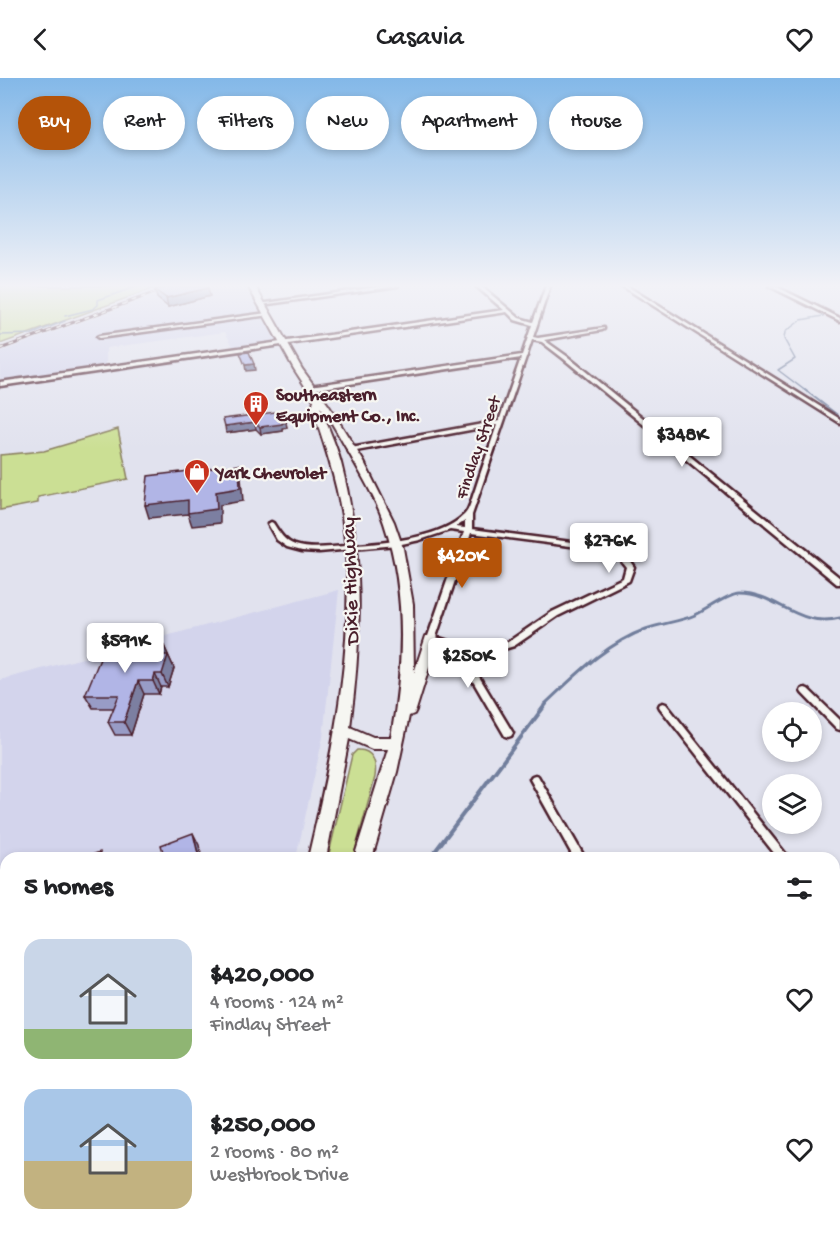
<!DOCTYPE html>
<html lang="en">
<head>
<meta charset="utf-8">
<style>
  body { margin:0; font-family:"Gochi Hand",sans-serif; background:#f2f2f2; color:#202124; height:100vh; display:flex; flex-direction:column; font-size:22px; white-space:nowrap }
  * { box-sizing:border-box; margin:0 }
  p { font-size:20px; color:#757577 }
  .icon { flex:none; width:33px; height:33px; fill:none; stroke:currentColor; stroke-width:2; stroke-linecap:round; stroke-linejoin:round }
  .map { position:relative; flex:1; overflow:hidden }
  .details { position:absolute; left:0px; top:774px; width:840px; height:384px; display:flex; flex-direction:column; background:#fff; border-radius:18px 18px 0 0; box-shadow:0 3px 9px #0003 }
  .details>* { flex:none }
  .hud { position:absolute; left:18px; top:18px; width:804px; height:54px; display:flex; gap:12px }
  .controls { position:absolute; left:762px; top:624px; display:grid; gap:12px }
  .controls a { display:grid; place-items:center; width:60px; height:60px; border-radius:50%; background:#fff; box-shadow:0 3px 9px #0003; font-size:30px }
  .price { position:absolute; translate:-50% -51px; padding:0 14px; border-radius:6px; background:#fff; color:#222; font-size:20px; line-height:39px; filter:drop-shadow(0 2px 3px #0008) }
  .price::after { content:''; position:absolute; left:50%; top:36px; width:18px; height:14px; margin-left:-9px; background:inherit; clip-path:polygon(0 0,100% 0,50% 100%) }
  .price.on { background:#b45309; color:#fff }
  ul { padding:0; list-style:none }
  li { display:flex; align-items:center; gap:18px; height:150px; padding:0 24px }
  li span { display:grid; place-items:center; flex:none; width:168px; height:120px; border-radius:18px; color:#555 }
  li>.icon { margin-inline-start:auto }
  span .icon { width:72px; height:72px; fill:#fffc; stroke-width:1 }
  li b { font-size:26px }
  h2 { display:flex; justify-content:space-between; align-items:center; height:72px; padding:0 24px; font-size:26px }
  .pill { padding:0 21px; border-radius:27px; background:#fff; box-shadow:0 3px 9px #0003; font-size:21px; line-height:54px }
  .pill.on { background:#b45309; color:#fff }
  header { display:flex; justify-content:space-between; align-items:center; height:78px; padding:0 24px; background:#fff; font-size:27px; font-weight:600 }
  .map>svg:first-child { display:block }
  .built { fill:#d3d4ec }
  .green { fill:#cbdf94; stroke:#8a7f60; stroke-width:1.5 }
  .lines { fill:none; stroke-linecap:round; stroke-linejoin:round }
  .stream-far4 { stroke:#717e9c; stroke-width:1.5 }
  .stream-far3 { stroke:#717e9c; stroke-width:2 }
  .stream-far2 { stroke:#717e9c; stroke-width:3 }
  .stream-far1 { stroke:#717e9c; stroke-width:4 }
  .stream { stroke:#717e9c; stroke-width:4.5 }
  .minor-casing { stroke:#4a1f2b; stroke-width:5 }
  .tertiary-casing { stroke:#4a1f2b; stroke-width:5 }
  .primary-casing { stroke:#4a1f2b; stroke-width:4 }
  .minor { fill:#f6f6f2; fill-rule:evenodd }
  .tertiary { fill:#f6f6f2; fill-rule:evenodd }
  .primary { fill:#f6f6f2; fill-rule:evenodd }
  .rail-casing { stroke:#4a1f2b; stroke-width:3 }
  .rail { stroke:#f6f6f2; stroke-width:1.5; stroke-dasharray:5; stroke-linecap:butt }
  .wall { fill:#989cc6; stroke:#4a1f2b; stroke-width:1.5 }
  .shaded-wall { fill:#7c7fa1; stroke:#4a1f2b; stroke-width:1.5 }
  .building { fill:#b1b5e6; stroke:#4a1f2b; stroke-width:1.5 }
  .labels { text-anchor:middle; stroke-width:4.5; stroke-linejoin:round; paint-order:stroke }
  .far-poi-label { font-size:18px; font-weight:bold; fill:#4a1f2b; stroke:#f6f6f2; text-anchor:start }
  .far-street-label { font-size:18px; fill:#4a1f2b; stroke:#f6f6f2 }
  .street-label { font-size:21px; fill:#4a1f2b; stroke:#f6f6f2 }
</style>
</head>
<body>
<header><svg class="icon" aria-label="back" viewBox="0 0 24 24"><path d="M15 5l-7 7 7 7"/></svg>Casavia<svg class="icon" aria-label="heart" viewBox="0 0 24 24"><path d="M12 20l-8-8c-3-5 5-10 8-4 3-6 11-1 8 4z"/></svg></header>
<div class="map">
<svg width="840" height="1158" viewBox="0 0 840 1158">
  <rect width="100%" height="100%" fill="#e1e2ee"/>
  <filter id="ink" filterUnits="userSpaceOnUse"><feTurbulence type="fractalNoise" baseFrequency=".0167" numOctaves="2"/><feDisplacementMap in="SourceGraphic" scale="12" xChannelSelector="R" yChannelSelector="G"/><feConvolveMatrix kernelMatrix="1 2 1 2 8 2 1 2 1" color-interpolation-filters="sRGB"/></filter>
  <g filter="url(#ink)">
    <path class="built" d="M180,208H245L276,263L234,270L225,254L106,270V288L0,303V274Z
      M339,512L323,659L296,780H6V1152H179L177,1158H0V602Z"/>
    <path class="green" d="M0,208H160L0,266Z
      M118,351L128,401L38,419V425L0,432V377L44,373Z
      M357,672C373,671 377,685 375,699L353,780H328L352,677Z"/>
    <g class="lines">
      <path class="stream-far4" d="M65,238L93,231L98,227V222L138,208
        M0,257L32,256L65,243
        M807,314L778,292L795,281L784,261L785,254L801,242L823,238"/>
      <path class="stream-far3" d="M805,312L840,339"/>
      <path class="stream-far2" d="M544,627C575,598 605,566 646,551C662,545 679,544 695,537C706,532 729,515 740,515C777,515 798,551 840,540"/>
      <path class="stream-far1" d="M430,780L546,626"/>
      <path class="stream" d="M0,1106L6,1102
        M474,1152L475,1158
        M567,1158L580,1152"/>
      <defs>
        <path id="minor" d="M384,208H398L261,227L259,226Z
          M476,208H481L519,240L533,244L546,208H550L533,259L538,260L604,250V251L602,252L544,262L568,279L840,500V506H837L564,281L542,264L532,262L527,277V278L526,279L472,437V451L602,468L624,475L634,489L629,503L558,538L514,568L469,582L513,655L511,658L508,659L505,658L456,574L446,568L428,563L427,561L464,454L450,452L420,462L397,467L319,474L302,473L287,469L277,462L268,446L271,444L273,445C279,454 284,463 295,467C311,472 329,469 346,468C379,465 439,462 464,437C470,432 472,419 475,412C482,390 490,368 497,347L351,374L348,372L351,370L499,343L521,280L310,312L307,310L310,308L522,277L532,247L515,242L507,234L0,308V304L504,232ZM465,443V450L456,449ZM471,455L601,472L618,479L626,489L623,500L552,534L508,564L466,577C459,565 448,563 436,559Z
          M622,208H627L840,341V345Z
          M769,208H775L840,240V243Z
          M267,235L269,236V237L99,260L97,259L99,258Z
          M805,610L808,611L840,642V652L837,651L802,615L801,613L802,611Z
          M663,625L666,626L789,780H778L660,630L659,628L660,626Z
          M535,697L538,698L585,780H574L530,701L532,698Z
          M834,837L840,841V856L834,852Z"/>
        <path id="tertiary" d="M840,1061V1079L834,1082V1064Z
          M660,1152H688L686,1158H658Z"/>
        <path id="primary" d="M248,208H255L302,291L329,328L364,384L394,444L403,470L413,526L414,595L426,558H436L438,561L416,632L414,636L409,638L397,694L372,780H354L388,671H372L349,661L326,780H308C334,669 359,553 342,438C336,401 324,365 312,329L314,322L294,291ZM320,329C331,341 340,360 349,375C362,398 376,421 384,445C407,514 404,588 391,659H373L350,649C362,560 364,472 341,385C336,366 327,347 320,329Z
          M197,1152H254L252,1158H195Z"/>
      </defs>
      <use href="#minor" class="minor-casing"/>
      <use href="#tertiary" class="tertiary-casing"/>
      <use href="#primary" class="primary-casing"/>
      <use href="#minor" class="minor"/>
      <use href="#tertiary" class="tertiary"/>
      <use href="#primary" class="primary"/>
      <defs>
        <path id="rail" d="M0,271L173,208"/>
      </defs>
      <use href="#rail" class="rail-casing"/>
      <use href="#rail" class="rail"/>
    </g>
    <path class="wall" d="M155,212L210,218L168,229L157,220Z
      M283,333L287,350L283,351V353L261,356L256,351L226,355Z
      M164,568L174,590L168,609H161L159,616H144L131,657H115L108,644L114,630H93L85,617Z"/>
    <path class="shaded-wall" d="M208,210L210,218L168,229L166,220Z
      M254,286L255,292L246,293L245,287Z
      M255,344L256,351L226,355L225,348Z
      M286,344L287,350L283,351V353L261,356L260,349Z
      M239,387L241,400L243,423L220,427V445L192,448L188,436L149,440L145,427L216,414Z
      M164,568L174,590L168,609L162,596L161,577Z
      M155,596L161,609L159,616L153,603Z
      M138,603L144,616L131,657L124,644Z
      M193,755L199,767L202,780H199Z
      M6,926V936L0,933V929Z
      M339,1152H342L340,1158H337Z"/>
    <path class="building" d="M171,208H206L208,210L166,220L155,212Z
      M249,274L254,286L245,287L240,275Z
      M283,333L286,344L282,345V346L260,349L255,344L225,348L223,341Z
      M239,387L240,410L216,414L217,431L188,435V422L145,427L148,398Z
      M164,568L161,577H168L162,596H155L153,603H138L124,644H108L119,617H85L105,569Z
      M193,755L199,780H147L163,774L161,767Z
      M100,774L101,780H83Z
      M6,810V926L0,929V812Z
      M316,1152H339L337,1158H315Z
      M400,1152H429L431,1158H401Z"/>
  </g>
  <linearGradient id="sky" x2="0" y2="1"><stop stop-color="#83b8e8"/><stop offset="0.56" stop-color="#f2f2f7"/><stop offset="1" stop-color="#f2f2f7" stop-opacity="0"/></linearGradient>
  <rect width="840" height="371" fill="url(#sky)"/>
  <defs>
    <symbol id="building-pin" viewBox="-11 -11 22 30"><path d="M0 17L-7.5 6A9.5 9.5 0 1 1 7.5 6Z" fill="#c8321e" stroke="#f6f6f2"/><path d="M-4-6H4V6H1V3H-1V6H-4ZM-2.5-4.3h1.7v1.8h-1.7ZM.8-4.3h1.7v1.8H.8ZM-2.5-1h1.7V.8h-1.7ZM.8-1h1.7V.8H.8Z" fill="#fff"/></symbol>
    <symbol id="shop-pin" viewBox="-11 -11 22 30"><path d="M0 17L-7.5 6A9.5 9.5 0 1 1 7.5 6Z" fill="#c8321e" stroke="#f6f6f2"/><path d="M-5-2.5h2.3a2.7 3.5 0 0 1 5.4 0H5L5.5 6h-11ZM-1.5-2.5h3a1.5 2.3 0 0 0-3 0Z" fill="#fff"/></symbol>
  </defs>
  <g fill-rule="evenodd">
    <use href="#building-pin" x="241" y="311" width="30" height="40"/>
    <use href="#shop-pin" x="182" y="379" width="30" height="40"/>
  </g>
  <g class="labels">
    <g class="far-poi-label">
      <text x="276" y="322">Southeastern<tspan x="276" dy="21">Equipment Co., Inc.</tspan></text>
      <text x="216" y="400">Yark Chevrolet</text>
    </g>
    <g class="far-street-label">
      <text transform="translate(477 369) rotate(-71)" y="6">Findlay Street</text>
    </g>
    <g class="street-label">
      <text transform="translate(349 503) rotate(-92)" y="7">Dixie Highway</text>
    </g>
  </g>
</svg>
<div class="controls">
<a><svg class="icon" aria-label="locate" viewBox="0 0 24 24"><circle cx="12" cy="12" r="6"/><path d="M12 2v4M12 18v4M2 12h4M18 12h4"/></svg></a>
<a><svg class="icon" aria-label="layers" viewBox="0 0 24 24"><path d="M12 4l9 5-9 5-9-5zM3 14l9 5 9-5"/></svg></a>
</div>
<b class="price" style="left:682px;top:390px">$348K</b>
<b class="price" style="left:609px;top:496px">$276K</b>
<b class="price on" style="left:462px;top:511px">$420K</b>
<b class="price" style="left:125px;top:596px">$591K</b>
<b class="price" style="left:468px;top:611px">$250K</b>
<div class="hud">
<a class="pill on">Buy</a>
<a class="pill">Rent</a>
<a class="pill">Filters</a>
<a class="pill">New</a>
<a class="pill">Apartment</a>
<a class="pill">House</a>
</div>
<section class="details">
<h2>5 homes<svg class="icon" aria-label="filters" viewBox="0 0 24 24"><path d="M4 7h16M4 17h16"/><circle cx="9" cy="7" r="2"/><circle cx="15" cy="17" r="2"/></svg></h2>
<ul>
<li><span style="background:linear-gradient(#c9d6e8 75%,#8fb573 0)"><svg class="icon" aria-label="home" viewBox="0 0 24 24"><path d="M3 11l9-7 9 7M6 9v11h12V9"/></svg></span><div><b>$420,000</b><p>4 rooms · 124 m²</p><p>Findlay Street</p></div><svg class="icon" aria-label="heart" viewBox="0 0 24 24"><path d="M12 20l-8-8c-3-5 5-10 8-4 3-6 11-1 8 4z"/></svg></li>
<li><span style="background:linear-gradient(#a9c7e8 60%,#c2b280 0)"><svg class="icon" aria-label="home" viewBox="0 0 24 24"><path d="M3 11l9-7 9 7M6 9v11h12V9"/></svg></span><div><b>$250,000</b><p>2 rooms · 80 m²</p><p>Westbrook Drive</p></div><svg class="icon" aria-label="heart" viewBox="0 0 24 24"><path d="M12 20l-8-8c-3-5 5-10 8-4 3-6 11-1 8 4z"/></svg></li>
</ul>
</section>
</div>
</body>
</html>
